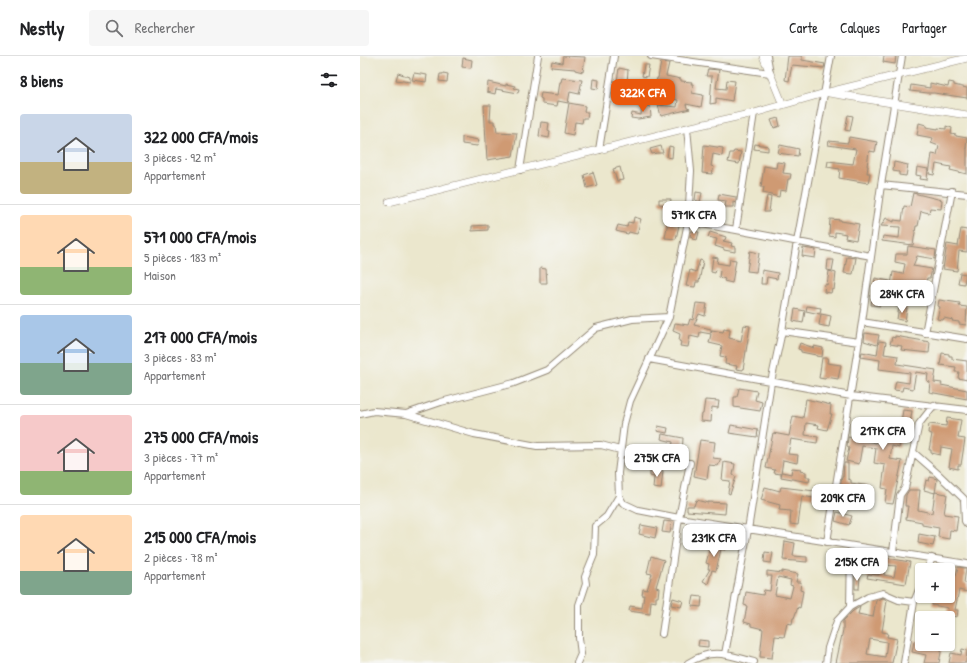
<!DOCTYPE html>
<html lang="fr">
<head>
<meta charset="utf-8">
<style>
  body { margin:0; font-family:"Patrick Hand",sans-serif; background:#f6f6f6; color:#202124; height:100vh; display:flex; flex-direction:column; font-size:15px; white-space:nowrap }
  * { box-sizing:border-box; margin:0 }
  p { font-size:13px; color:#757577 }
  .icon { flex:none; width:22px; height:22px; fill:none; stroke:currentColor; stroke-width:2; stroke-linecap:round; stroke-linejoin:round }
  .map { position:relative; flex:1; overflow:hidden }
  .sheet { display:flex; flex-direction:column; background:#fff; width:360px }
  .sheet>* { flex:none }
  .fabs { position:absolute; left:555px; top:507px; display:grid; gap:8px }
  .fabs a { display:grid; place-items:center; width:40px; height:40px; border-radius:4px; background:#fff; box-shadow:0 1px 3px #0004; font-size:20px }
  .price { position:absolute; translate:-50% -34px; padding:0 9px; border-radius:8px; background:#fff; color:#222; font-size:13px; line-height:26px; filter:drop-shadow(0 1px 2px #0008) }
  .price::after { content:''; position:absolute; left:50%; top:24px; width:12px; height:9px; margin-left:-6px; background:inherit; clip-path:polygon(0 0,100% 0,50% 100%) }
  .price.active { background:#ea580c; color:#fff }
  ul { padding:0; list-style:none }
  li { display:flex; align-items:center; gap:12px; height:100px; padding:0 20px }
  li+li { border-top:1px solid #e0e0e0 }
  li span { display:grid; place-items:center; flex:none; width:112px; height:80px; border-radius:4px; color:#555 }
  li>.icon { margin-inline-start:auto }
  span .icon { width:48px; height:48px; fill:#fffc; stroke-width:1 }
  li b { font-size:17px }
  h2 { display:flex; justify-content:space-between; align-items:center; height:48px; padding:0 20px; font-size:17px }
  header { display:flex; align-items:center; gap:24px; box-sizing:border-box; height:56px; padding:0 20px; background:#fff; border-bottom:1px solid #e0e0e0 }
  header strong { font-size:19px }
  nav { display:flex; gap:22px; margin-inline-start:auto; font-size:14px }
  .search { width:280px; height:36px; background:#f6f6f6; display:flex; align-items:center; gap:10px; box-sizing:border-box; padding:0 14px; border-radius:4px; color:#757577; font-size:15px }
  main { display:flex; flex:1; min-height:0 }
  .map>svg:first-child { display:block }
  .building { fill:#cf9a73; fill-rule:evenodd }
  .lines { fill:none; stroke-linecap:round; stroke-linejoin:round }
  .minor-casing { stroke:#938876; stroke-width:8 }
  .tertiary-casing { stroke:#938876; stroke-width:8 }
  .minor { stroke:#fff; stroke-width:6 }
  .tertiary { stroke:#fff; stroke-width:7 }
</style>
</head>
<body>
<header>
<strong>Nestly</strong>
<div class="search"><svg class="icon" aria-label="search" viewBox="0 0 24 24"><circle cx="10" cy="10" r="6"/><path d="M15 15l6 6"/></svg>Rechercher</div>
<nav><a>Carte</a><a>Calques</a><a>Partager</a></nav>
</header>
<main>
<section class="sheet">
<h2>8 biens<svg class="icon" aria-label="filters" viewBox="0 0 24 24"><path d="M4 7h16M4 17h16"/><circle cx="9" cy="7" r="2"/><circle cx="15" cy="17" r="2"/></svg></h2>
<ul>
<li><span style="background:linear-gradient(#c9d6e8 60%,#c2b280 0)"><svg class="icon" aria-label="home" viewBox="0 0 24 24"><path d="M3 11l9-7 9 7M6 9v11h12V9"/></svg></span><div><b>322 000 CFA/mois</b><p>3 pièces · 92 m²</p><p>Appartement</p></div></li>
<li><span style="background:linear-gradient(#ffd9b3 65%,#8fb573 0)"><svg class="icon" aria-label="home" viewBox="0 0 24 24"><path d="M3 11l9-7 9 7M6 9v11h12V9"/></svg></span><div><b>571 000 CFA/mois</b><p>5 pièces · 183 m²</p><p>Maison</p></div></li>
<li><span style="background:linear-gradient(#a9c7e8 60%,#7fa58c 0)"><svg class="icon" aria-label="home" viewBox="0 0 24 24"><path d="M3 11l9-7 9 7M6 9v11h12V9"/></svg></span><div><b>217 000 CFA/mois</b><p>3 pièces · 83 m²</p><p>Appartement</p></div></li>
<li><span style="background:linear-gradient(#f6c9c9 70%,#8fb573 0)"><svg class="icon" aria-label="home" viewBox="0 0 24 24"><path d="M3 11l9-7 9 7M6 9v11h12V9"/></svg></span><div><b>275 000 CFA/mois</b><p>3 pièces · 77 m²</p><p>Appartement</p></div></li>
<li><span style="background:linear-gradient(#ffd9b3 70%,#7fa58c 0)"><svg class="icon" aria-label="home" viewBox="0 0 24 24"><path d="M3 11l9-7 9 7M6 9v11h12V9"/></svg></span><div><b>215 000 CFA/mois</b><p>2 pièces · 78 m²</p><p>Appartement</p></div></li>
</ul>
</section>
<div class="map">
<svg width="607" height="607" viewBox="0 0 607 607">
  <rect width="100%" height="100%" fill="#f6f6f2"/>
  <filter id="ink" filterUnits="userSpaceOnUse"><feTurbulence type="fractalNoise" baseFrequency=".025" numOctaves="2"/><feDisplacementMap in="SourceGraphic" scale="8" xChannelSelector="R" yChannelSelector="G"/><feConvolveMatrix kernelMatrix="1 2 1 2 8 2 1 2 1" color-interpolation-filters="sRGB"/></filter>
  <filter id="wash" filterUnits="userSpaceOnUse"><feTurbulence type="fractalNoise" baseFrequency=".012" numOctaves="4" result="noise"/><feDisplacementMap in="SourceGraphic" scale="16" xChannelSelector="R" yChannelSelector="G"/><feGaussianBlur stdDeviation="0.9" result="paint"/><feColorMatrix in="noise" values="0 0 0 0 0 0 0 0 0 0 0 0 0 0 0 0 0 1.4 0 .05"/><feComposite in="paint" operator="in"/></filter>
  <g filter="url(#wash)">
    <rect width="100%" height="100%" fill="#ebe7cd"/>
    <g id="blocks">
      <path class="building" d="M203,0L225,1L223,16L215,14V13L191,11L192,5L202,7Z
        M428,0H442V4L465,8L464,12L432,9L429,25L425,24Z
        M524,0H536L535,8L523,6Z
        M103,2L112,4L111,12L102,11Z
        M301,6L309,7L306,20L321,23V25L332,26L331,28H333L332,37L343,39L341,51L326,48L327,52L330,53L301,60L298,49L317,51L318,44L296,40L294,31H295L297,22H298Z
        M284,9H289L287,21L282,20Z
        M259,12L268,14L267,27L257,26Z
        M348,13L359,14L356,32L366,33L367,24L375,25L372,45L356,42V47L350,48L352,20H346Z
        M38,17L50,21V26L36,24Z
        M54,17L67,19L66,26L52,24Z
        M83,17L88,18L87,26L79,25L80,18H83Z
        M202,22L222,24L219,38L210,36L208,47L198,45L197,50L182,48V43L180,42L181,37L198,39L200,26H201Z
        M233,23L239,24L238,33L232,32Z
        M285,23H286L288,39L283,38Z
        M128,26L146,30V28L155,30L154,32L159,33L158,37L136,33L135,38L127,36Z
        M589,26L594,27V29L607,32V42L574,37H568L550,35L551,29L570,32V27L588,31Z
        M255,36L264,37L262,46L256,45L257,43L254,42Z
        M209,47L225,50L224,56H228L227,62H223L222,67L215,66L213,79L204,77Z
        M282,48H287V50H290L291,61L278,63L271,62L272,57L281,59Z
        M124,49H131L130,65H134V68H136L137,76L157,77L153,100L127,104Z
        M488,59L493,60L490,75L485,74Z
        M418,62L420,70L414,72L411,64Z
        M181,66L189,67L188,74L190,75L189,82L179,80Z
        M559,67L566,69V71L578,73V72L586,73V70L592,72L591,78L596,79V80L607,82L606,92H607V118L590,114L591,111L576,108L574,119L569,118L572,98L577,99L579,90L571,87L573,82L557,79Z
        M102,81L119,84L117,90L102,88Z
        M489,81L517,86L515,96L509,95L507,110H508L507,117H510L508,127L479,122L480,113L467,111L468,105L493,108L496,93L468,89L469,85L488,87Z
        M395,88L408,90V95L394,93Z
        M344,89L363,92L362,100L353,98L351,110L354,111L352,118L342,117Z
        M420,89L439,93L438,100L418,97Z
        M301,90L303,97H297L292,98L290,93Z
        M309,90L313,91L312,102L307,101Z
        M374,95L381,96L379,108L368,106L370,97H373Z
        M417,106L425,107L423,117L431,118L430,123H428L426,135L420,134L419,141L403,137L404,131H401L404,110L416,112Z
        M534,106L548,109L546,120L539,119V116L533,115Z
        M260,111L263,124L257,125L253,113Z
        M557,111L568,113L567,124L560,123L561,120L556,119Z
        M233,116L237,129L227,132L224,119Z
        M336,136L342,137L340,146L335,144Z
        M553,137L582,144L581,153L570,152L569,157L561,155L558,170H556L553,189L522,185L523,180L539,182L540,171L521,170L526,162L534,166V164L542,165L544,150L550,151Z
        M359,138L376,141V147L373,146V151H365L366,145L358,144Z
        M407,140L411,141L409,156H404Z
        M299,143H311L310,149L299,148Z
        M333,154L355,157L354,163L333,160Z
        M274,161L281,163L277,178L269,176L268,178L256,175L258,169L267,171L268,166L273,167Z
        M470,163L481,164V165L499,168L496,184L485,182L486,178L475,176V181L469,180Z
        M308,165L315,166L314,168L319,169L316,183L305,182Z
        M128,169V174L112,175V170Z
        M601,173L607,174V196L599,195L597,215L583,213L587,188L598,190Z
        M331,175L339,176L337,184L332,183L333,182L330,181Z
        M350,176L366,181L365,184H364L363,185L372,187L371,190L375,191V196L364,194V193L355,190L357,183L348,181Z
        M548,190L576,194L575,203L557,200L553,210L572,213L570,222H567L562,248L553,246L555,232L531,229L533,216L543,218L545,208L535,206L536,198H547Z
        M443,192L456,194L455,202L442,200Z
        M390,195L399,197L396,216L387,215Z
        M353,201L358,202L357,207L369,209L370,203L376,204L372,227L364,225L365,223L359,221L360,215L356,214L355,217L351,216Z
        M487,201L496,202L493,218L484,217Z
        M340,204L343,205L339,226H336L335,231L326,230L330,214L336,216Z
        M468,204H474L472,215L467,214Z
        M180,212L186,213L187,227H180Z
        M402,214L418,217L417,223L407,221L406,228H401Z
        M469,215L476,217L474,234L472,233L471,237L464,236L465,228L467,229Z
        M600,217L606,218L604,228L598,227Z
        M515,222L530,225L527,243L539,245L538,250L520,247V250L511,249Z
        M579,244L600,247L599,250L607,251L606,269L599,268V266L592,265L593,264L584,262L583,264L577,263L580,251L578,250Z
        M336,247L347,248L345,260L339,258L334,269L351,273V277L352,274L363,276L364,273L370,274L369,282L381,285L384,269L390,270L383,314L376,313L377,310L365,308L366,301L360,300L362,290L349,287L351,278L340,276L339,282L330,280L328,291L320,290L321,286L319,285L320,278L313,275L315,267L328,269L330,263L333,264Z
        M447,250L461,252L460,258L446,255Z
        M539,251L547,252L545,265L537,263Z
        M435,253L445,255L443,267L433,265Z
        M461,258L471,260L469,271L459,269Z
        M505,277L519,279L517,289L504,285Z
        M535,280L570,286L569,297L541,294L542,290L530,288L532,281L535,282Z
        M519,285L526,286L524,298L538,300L537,308L576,314L574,326L582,327L581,329L607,334V343L569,336L570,326L567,325L568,318L556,316L553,333L543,331L542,335L534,334L536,325L549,327L550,317L519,313L520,304L501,301L502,296L517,299Z
        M440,287L454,292V290L463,292L462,301L456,300V299L441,296V294L438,293Z
        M582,297L589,298V300H592V303L607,305V324L598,322L599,316H595L596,311L580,309Z
        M462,302H468L467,307L481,309L478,323L466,321L465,323L459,322Z
        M379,332L397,335L395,344L402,346L400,355L374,351V341H377Z
        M446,343L471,349L470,358H472L467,374L458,372L459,369L446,367L445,379L458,381L457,387L431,383L428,398L438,399L437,407L423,404L421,418L414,417L415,414L406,412L413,377L429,380L433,360L443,362Z
        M345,344L359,345L358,352L352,351L351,366L341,365L342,358H343Z
        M543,354L552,355L549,375L542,374L539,392L532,390L530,403L542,405L533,448L525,447L527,433L522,432L525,409L514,407L516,392L502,390L499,408L486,405L489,392L487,391L488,381L516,387L518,377L508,375L510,363L518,365V368L540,372Z
        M587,362L601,364L598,382L605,383L601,409H598V413L589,411L592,393L581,391L580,399L571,397V394H569L572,378L568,377L569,368L586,370Z
        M371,369L398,374L397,381L369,377Z
        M298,370L308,372L307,377L297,375Z
        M302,378L323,382L322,399L311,398L313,386L301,383Z
        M340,384L355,386L353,402L361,403L358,410L349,409L347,423L334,420Z
        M364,406L375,408L373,419L376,421L370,438L368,437L370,425L362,424Z
        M484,407H488V423L491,424V427L509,430L506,448L481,444L483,432L480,431L482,421H483Z
        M432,412L441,413L440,415L446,416V421H450L449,426L421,421L422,416L431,418Z
        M290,413L303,415L301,433L293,432L294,421L290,420Z
        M570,421L577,423L575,437L564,434L566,424L569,425Z
        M405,431L420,435L421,431L455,435L453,442L442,440L438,469L430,468L431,455L419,454L420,449L401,444Z
        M549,434H560L558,454L572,457L575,436L587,438L584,458L598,460L596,475L590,474L589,483L578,481L579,472L562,469V466L546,463L548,450H545L546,439Z
        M336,444L348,447V446L366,447L365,458L327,455V450H334Z
        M477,456L492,460L489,469L475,465Z
        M304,465L312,466L310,477L302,476Z
        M281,469L297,472L295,482L279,478Z
        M559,478L575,481L573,490L558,487Z
        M352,485L366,487L365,494L361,493L356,515L352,514L348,528L343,525L350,513H348L349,508L346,507Z
        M425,485L435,487L433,500L447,501V506L423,504Z
        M405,496L413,497L411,507L404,506Z
        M291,500L304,504L296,531L299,532L298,541H296V546L291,545L290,558L269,555L270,550L282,552L284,539H282L283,533L287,534L292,518L287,517Z
        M521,501L550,506L546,528L507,522L508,518L519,519ZM525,509L536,510L534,521L524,519Z
        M598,511L606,512L604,527H607V536L599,534L595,554H598L597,561L587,559L588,552L572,549L574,540L588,543V523L591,524L592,519L596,520Z
        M407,515L422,517V515L438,518L436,526H441L440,534L443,535L440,552L438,551L434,562H433L432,568L427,567L424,581L415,580L412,602L400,601L403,573L391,570V568L384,566L387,550L384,549L386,536L403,539L404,534L410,535L412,520H407ZM418,521L431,524L430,529L433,530L430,542L415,539Z
        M495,519L500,520L499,533H495Z
        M334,540L342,541L341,551L332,550Z
        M313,542L323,545L321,551L311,549Z
        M523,542L527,544L522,576L528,577L527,581L537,583L532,607H476L483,574V565L493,555L500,551L498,558L513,561L516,544ZM510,583L527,586L525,601L507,598Z
        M339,584L348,585V591L338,590Z
        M554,585L562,586V588H581V591H582L579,607H564L566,599L552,596Z
        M602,593L607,594L606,607H589L591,597L601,599Z"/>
    </g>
  </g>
  <g filter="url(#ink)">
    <use href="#blocks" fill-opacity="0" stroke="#938876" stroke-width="1"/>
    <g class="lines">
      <defs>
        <path id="minor" d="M291,0L410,17L407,0
          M327,72L331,115L328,166L309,261L270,345L264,368L258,417L259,440L263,447L278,454L319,462L607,508
          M239,94L254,0
          M160,114L178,0
          M521,129L607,138
          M328,166C390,175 450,189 511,200
          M376,173L394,57
          M502,266L607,283
          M422,275L499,286
          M565,277L592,135
          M289,303L491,340L607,354
          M0,358L14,355L46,358L114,378L177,390L241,389L260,394L281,405L330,407L319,462L302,578
          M46,358L81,346L154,327L187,314L236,272L272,263L309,261
          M553,396L577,417L604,443L605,465L607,468
          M467,486L502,266L521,129L542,0
          M533,496L540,439L545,432L559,368L574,349
          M567,514L572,502
          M490,551L508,541L523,537L539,544L554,546
          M365,598L388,474L411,326L422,275L437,186L471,0
          M217,607L221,598L219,582V549L226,528L225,521L234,499L235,470L247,460L259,440
          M328,607C353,591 368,599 394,606
          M466,607L468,592L477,565L490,551L491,490
          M544,607L554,546L562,526"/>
        <path id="tertiary" d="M403,0L423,49
          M469,37L607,59
          M29,146L327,72L394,57L465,37L607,2"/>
      </defs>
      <use href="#minor" class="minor-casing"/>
      <use href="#tertiary" class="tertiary-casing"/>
      <use href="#minor" class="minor"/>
      <use href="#tertiary" class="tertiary"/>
    </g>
  </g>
</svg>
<div class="fabs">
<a>+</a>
<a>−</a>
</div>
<b class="price active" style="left:283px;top:57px">322K CFA</b>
<b class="price" style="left:334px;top:179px">571K CFA</b>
<b class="price" style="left:542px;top:258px">284K CFA</b>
<b class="price" style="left:523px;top:395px">217K CFA</b>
<b class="price" style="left:297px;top:422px">275K CFA</b>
<b class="price" style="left:483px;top:462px">209K CFA</b>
<b class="price" style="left:354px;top:502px">231K CFA</b>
<b class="price" style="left:497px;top:526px">215K CFA</b>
</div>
</main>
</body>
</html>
